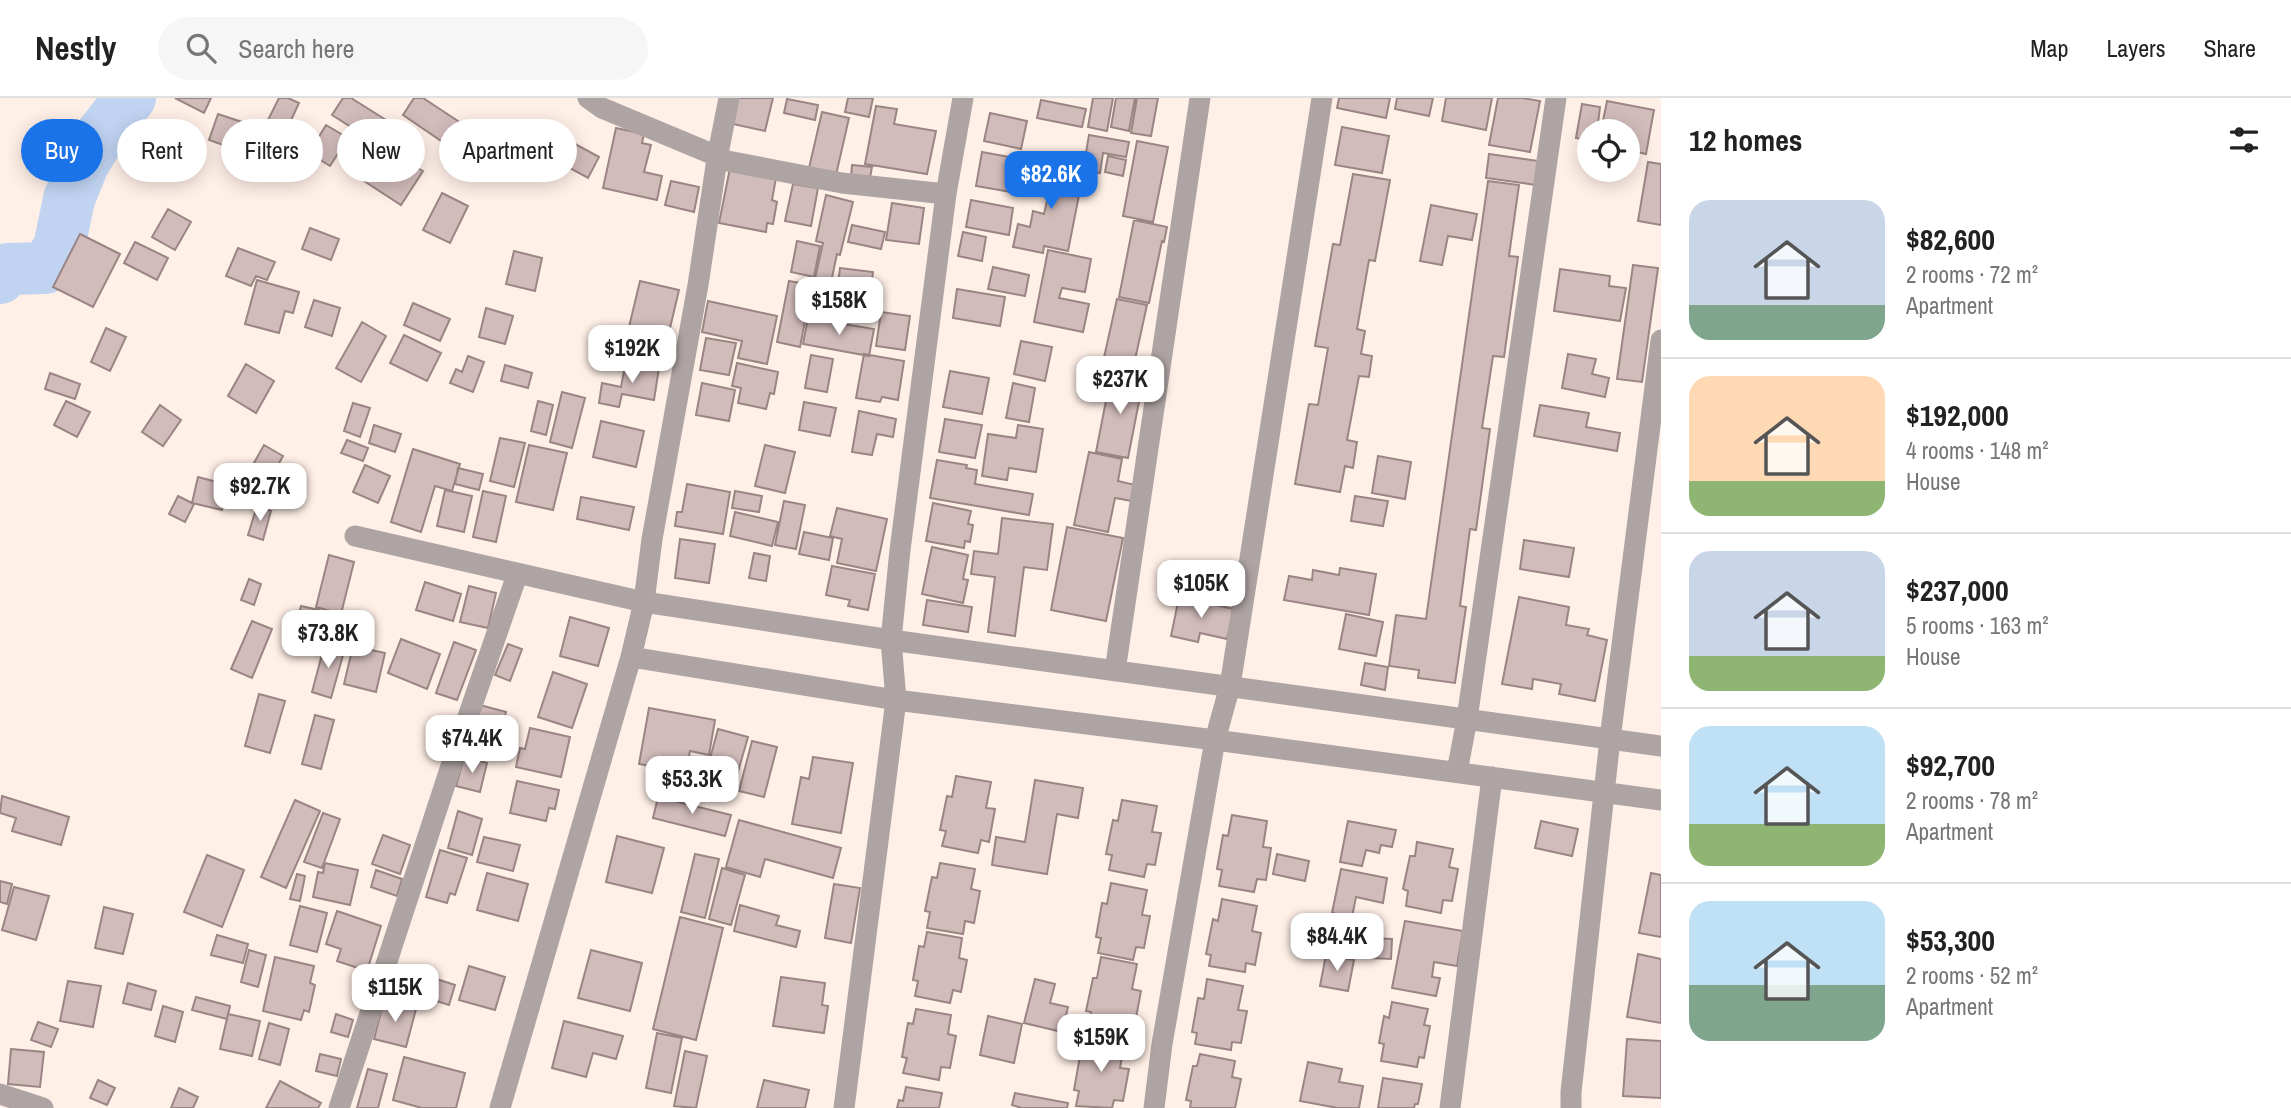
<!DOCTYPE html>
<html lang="en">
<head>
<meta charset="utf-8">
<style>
  body { margin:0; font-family:"Archivo Narrow",sans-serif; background:#f6f6f6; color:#222; height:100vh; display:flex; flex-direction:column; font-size:26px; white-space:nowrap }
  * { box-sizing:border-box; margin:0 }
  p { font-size:23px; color:#767676 }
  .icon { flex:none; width:38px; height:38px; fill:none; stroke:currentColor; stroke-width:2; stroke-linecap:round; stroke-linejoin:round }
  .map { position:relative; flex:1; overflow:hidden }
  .sheet { display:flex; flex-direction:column; background:#fff; width:630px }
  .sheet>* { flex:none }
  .hud { position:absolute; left:21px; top:21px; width:665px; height:63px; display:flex; gap:14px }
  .fabs { position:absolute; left:1577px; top:21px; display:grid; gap:14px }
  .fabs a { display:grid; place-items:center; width:63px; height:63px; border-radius:50%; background:#fff; box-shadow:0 4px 18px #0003; font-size:35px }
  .price { position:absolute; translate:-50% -60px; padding:0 16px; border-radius:14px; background:#fff; color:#222; font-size:23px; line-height:46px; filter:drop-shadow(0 2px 4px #0008) }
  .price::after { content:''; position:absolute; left:50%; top:42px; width:21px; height:16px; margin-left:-10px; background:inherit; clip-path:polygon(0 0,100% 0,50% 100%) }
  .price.selected { background:#1a73e8; color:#fff }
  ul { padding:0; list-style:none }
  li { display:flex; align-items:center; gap:21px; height:175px; padding:0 28px }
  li+li { border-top:2px solid #e0e0e0 }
  li span { display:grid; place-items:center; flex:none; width:196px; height:140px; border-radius:21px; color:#555 }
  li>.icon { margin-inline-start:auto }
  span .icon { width:84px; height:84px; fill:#fffc; stroke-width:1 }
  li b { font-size:30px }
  h2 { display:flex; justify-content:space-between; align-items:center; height:84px; padding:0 28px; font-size:30px }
  .tag { padding:0 24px; border-radius:32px; background:#fff; box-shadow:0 4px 18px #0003; font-size:24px; line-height:63px }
  .tag.selected { background:#1a73e8; color:#fff }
  header { display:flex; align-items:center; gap:42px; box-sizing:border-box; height:98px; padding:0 35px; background:#fff; border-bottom:2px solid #e0e0e0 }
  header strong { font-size:33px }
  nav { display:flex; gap:38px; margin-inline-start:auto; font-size:24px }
  .search { width:490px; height:63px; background:#f6f6f6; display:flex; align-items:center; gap:18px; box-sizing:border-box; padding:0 24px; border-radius:38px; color:#767676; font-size:26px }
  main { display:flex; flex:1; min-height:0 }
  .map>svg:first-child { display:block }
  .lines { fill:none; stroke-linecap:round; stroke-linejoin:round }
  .river { stroke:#c0d4f2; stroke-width:52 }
  .building { fill:#d2bcbb; stroke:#9a8584; stroke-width:2 }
  .street { stroke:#aea4a3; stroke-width:21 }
</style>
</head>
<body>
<header>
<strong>Nestly</strong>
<div class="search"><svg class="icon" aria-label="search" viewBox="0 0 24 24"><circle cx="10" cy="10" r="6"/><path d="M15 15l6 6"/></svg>Search here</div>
<nav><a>Map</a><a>Layers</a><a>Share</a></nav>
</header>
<main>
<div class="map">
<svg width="1661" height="1010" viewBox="0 0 1661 1010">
  <rect width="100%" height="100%" fill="#fff0e7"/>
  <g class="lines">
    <path class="river" d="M0,180L8,171L45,170L59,150L69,101L83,66L100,38L130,0"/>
  </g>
  <path class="building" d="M175,0H211L204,15Z
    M279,0H288L299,5L287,31L268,22Z
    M343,0H351L394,27L381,48L332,17Z
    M414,0H423L464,27L450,49L403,17Z
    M738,0H773L765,33L733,26Z
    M848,0H873L869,19L845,14Z
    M1093,0H1113L1107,33L1088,29Z
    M1116,0H1135L1129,33L1111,29Z
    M1137,0H1158L1151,38L1131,35Z
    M1339,0H1390L1386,20L1337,10Z
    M1397,0H1433L1429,18L1395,11Z
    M1446,0H1492L1486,32L1442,23Z
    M1498,0H1522L1540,3L1530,54L1489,47Z
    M787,1L818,7L815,22L784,15Z
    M1041,2L1086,11L1082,29L1037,20Z
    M1607,3L1654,12L1646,56L1628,52V33H1601Z
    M1582,6L1600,9L1597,33H1589V42L1576,40Z
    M876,8L897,11L894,26L936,33L927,76L865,66Z
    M822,14L849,20L836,77L809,70Z
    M990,15L1027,23L1021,51L984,43Z
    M218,16L254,28L245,55L209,42Z
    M537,22L562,34L544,70L520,57Z
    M326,27L348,40L330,68L309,55Z
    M266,29L305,46L298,63L258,46Z
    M1342,29L1389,38L1382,75L1335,67Z
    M616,30L644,36L642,45L651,47L644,74L662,78L657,102L603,90Z
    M1089,37L1129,44L1126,59L1103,55L1100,75L1083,72Z
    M392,38L421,57L414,68L423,73L401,107L364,83Z
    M566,41L599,59L588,80L555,62Z
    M1137,43L1168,49L1153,124L1123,118Z
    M982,54L1015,60L1012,78L1020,79L1017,95L976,88Z
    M1489,56L1539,63L1536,87L1486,80Z
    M1108,58L1126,62L1123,78L1105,74Z
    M1648,64L1661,66V127L1638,123Z
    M1027,66L1083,77L1068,153L1044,148L1043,155L1013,149L1018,126L1030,129L1033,113L1044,116L1050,90L1023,84Z
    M852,67L872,69L870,80L851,78Z
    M730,70L776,80L772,102L777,104L773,126L767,125L766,134L719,125Z
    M1353,76L1390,82L1375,163L1369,162L1357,231L1365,233L1361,256L1372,258L1369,279L1359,278L1347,342L1357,344L1353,370L1345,368L1340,394L1295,386L1309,306L1318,307L1328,250L1315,248L1333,146L1340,147Z
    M671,83L699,89L694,114L665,107Z
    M1488,83L1519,87L1509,158L1518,159L1504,259L1493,258L1482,330L1490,331L1476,432L1470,431L1460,508L1466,509L1455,585L1418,580L1419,572L1389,568L1396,517L1426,521Z
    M793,86L818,90L811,128L785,123Z
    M442,95L468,108L450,145L423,132Z
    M826,97L853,104L840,157L837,156L830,189L814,185L823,145L816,143Z
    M971,102L1013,110L1009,137L966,129Z
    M892,105L924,110L919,146L886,142Z
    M1431,107L1477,116L1472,142L1448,138L1442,167L1420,163Z
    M168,111L191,124L175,152L152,139Z
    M1134,122L1167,129L1164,144L1162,143L1149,205L1119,199Z
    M852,127L885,134L881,151L848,144Z
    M310,130L339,141L331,162L302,151Z
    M963,134L986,139L982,163L958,158Z
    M80,136L120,156L93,209L53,189Z
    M797,143L820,148L814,179L791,174Z
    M135,144L168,160L157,182L124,165Z
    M238,150L275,164L267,182L256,178L251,188L226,178Z
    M1048,152L1091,161L1085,194L1062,190L1059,200L1089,206L1083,234L1034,224Z
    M514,153L542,160L535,193L506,186Z
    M1633,167L1658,170L1642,284L1617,281Z
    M993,169L1029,177L1025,198L988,191Z
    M840,170L873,174L870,198L837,194Z
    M1560,171L1610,178L1609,188L1626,190L1620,223L1554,213Z
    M257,182L299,194L293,215L285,213L279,235L245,226Z
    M640,183L679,192L662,264L623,254Z
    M789,183L812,187L800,249L777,244Z
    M957,191L1005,199L1000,228L953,220Z
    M1117,201L1147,207L1131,280L1101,273Z
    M314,202L340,210L332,238L305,229Z
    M708,203L777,218L767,266L738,260L742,243L702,234Z
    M413,205L450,221L440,243L404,227Z
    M486,210L513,218L505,246L479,239Z
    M881,214L910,218L905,252L876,248Z
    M808,220L874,231L869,258L803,246Z
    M362,224L386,238L361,284L336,270Z
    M106,230L126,239L110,273L91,264Z
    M404,237L441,255L427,283L390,265Z
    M706,240L736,245L729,277L700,272Z
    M1021,243L1052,249L1045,283L1014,276Z
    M864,256L904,263L898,302L882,299L880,304L856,300Z
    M1568,256L1596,261L1592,276L1609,280L1605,299L1562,290Z
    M811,257L833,261L827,294L805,290Z
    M468,258L484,264L473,294L450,285L456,271L462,274Z
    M626,263L659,270L654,302L622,296L619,309L599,305L602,285L621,289Z
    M737,265L778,274L774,296L770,295L766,311L738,305L741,290L732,288Z
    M246,266L274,283L256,315L228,298Z
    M505,267L532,275L528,290L501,283Z
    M950,273L989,280L982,316L943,309Z
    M50,275L80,286L75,301L45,291Z
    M1111,277L1143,283L1128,360L1096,354Z
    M702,285L735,292L729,323L696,317Z
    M1013,285L1035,290L1029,324L1006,320Z
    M562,294L585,300L572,350L550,344Z
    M66,303L90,314L77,339L54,327Z
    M538,303L553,307L546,337L531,333Z
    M804,304L836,310L830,338L799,332Z
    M353,305L370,310L360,339L344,333Z
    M160,307L181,322L163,348L142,334Z
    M1540,307L1589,315L1586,329L1620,335L1617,353L1534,338Z
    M859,313L896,321L893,339L877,336L872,357L852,354Z
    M945,321L982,327L975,360L939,354Z
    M601,323L644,333L636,369L593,359Z
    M374,327L401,336L395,354L369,345Z
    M1018,327L1043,331L1036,374L1009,370L1007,382L982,378L988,336L1016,340Z
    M500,340L525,345L514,389L490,383Z
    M347,342L368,350L363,363L341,355Z
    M264,347L283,358L264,392L245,381Z
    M529,347L567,355L553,412L516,404Z
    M765,347L795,354L785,395L755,388Z
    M413,351L460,366L452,393L435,388L421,434L391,424Z
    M1089,354L1122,361L1118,383L1135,387L1132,403L1115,400L1108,434L1074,427Z
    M1378,358L1411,364L1405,401L1372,395Z
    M937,362L967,367L966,370L977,372L975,386L1033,396L1029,417L930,400Z
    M365,367L390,378L378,405L353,394Z
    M458,370L483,376L479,392L455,386Z
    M198,379L228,387L222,412L192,405Z
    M687,386L730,394L723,436L675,428L677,414H682Z
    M445,392L472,398L464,434L437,428Z
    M483,393L506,398L496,444L473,439Z
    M735,393L762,398L759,414L732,410Z
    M178,398L194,406L185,424L169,416Z
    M1355,398L1388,403L1383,428L1351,423Z
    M581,399L634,409L629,432L577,421Z
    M784,403L805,407L796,451L775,447Z
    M933,405L971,413L968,426L973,427L970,444L965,443L964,450L926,443Z
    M257,408L271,413L263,442L248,437Z
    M837,410L887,421L876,473L837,465L842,441L830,438Z
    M735,414L778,424L772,448L730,438Z
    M1002,420L1053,426L1047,472L1024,469L1015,538L988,534L995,479L971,476L974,453L998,456Z
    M1067,429L1123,440L1106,523L1051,512Z
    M804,434L833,440L829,462L799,456Z
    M680,441L715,446L709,485L675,480Z
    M1524,442L1574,450L1569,479L1520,471Z
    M932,449L968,457L963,481L968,482L963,505L922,496Z
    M754,455L770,458L766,483L749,480Z
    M329,457L354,464L341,516L316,509Z
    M832,468L875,476L868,512L848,508L850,502L826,497Z
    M1340,470L1376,476L1369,517L1284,502L1289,478L1312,482L1313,472L1339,477Z
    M1224,478L1237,481L1233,498L1220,496Z
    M249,481L261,486L254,507L241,502Z
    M425,484L461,496L453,523L416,512Z
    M469,488L496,495L488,530L460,524Z
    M1179,499L1234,511L1227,541L1200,535L1198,544L1171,538Z
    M1519,499L1569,509L1566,527L1589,531L1587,537L1607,542L1595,603L1559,596L1561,586L1533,581L1532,591L1502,586Z
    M927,502L972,509L968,534L923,527Z
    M301,508L319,512L314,536L295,531Z
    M1346,516L1383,524L1376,558L1339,551Z
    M570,519L609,530L598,568L560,558Z
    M252,523L272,531L252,580L231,571Z
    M401,541L440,556L427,591L388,575Z
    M454,544L476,552L457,602L436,595Z
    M325,545L345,550L331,600L312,594Z
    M508,546L522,551L510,583L495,577Z
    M353,548L385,555L376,594L344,586Z
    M1365,565L1388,569L1385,592L1361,587Z
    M553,574L587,586L572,630L538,619Z
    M259,596L285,603L270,655L245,648Z
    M480,607L506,614L496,653L470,646Z
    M649,610L715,622L709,657L690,653L686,675L639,666Z
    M315,617L334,622L321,671L302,666Z
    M530,630L570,639L561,679L516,669L520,650L525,651Z
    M718,631L748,639L733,691L704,683Z
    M752,643L777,649L764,699L739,693Z
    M464,659L487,665L480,694L456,688Z
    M813,659L853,665L841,735L792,726L801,679L809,681Z
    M956,678L991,684L986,710L995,711L989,744L981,742L978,755L942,748L946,733L940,732L947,698L952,699Z
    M1035,682L1083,690L1078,720L1057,716L1047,776L992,767L996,739L1025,744Z
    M517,683L559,692L555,711L549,710L546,723L510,715Z
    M2,698L69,719L61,747L12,733L16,720L0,715Z
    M658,699L731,717L725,738L653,720Z
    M295,702L320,713L286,790L261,779Z
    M1122,702L1157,708L1152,734L1161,735L1155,767L1147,766L1144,779L1109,772L1112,757L1106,756L1113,722L1118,723Z
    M458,713L482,721L472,757L448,750Z
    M323,715L340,721L322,770L304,764Z
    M1232,717L1267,723L1263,749L1271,750L1266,782L1257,781L1254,794L1219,788L1222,772L1217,771L1223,737L1228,738Z
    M739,722L841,750L833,780L765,761L760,779L726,769Z
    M1348,723L1396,732L1392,749L1381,747L1379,755L1366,752L1362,768L1340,764Z
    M1541,723L1578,731L1572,758L1535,750Z
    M383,737L410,747L400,776L372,766Z
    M617,738L664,750L652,795L606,784Z
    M484,739L520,747L513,773L477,764Z
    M1417,744L1453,751L1449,769L1458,771L1452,803L1443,802L1441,815L1406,808L1408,793L1403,791L1410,758H1415Z
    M440,752L467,760L455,797L450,795L447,805L426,799Z
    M695,756L719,761L705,820L681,814Z
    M1277,756L1309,763L1305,783L1273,776Z
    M207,757L244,772L222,829L184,814Z
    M325,765L358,772L350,807L313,799L318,774L323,775Z
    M940,765L975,771L971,791L980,793L974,825L965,823L963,836L927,830L930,814L925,813L932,779L937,780Z
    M722,770L745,777L731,827L709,821Z
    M1341,771L1387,780L1383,805L1356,799L1352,819L1332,815Z
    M376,772L402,781L397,798L371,789Z
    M487,775L528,786L518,823L477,812Z
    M1651,775L1661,777V839L1639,835Z
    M297,776L305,778L300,803L290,801Z
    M0,783L12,786L7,806L0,804Z
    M1111,785L1147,792L1142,817L1150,818L1144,850L1136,849L1133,862L1098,855L1101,840L1096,839L1102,805L1107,806Z
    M834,786L860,790L851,845L825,840Z
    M14,789L49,798L36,842L2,832Z
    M1222,801L1257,808L1252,833L1261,835L1255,867L1246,865L1245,874L1209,868L1211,857L1206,856L1213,821L1218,823Z
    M740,807L779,818L776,827L800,833L796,849L734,833Z
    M300,808L327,815L317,854L290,847Z
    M104,809L133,816L123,856L95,850Z
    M337,813L381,828L367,873L337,863L341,851L326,846Z
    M680,819L723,830L696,942L653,931Z
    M1405,823L1463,833L1457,868L1434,864L1432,879L1440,880L1436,898L1392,890Z
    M927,834L962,840L959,860L967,862L961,894L953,892L950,905L915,898L918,883L913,882L919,848L924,849Z
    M217,837L248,846L243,865L211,857Z
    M1349,839L1392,841L1391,861L1348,859Z
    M249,852L266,857L258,889L241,884Z
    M591,852L642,865L630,913L578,900Z
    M1638,856L1661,861V925L1627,919Z
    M1326,857L1354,862L1348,893L1320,888Z
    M275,859L314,868L310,885L315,887L309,914L304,912L301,922L263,913Z
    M1101,859L1137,866L1132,891L1141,893L1135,925L1126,923L1124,936L1088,930L1091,914L1086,913L1093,880H1097Z
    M469,868L505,879L495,912L459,902Z
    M427,878L455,887L449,907L421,898Z
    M781,879L825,885L822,907L828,908L824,935L773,928Z
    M1035,881L1055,886L1050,905L1068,909L1062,934L1024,925Z
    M1207,881L1243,888L1238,912L1247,913L1241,945L1232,944L1231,952L1195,946L1197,935L1192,934L1198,900L1204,901Z
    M68,883L101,888L93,929L60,923Z
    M128,885L156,893L151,912L123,905Z
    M196,899L230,908L227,921L192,912Z
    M384,903L416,911L406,949L374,941Z
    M1392,904L1428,911L1424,927L1430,928L1424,960L1419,959L1417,969L1381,963L1384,946L1379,945L1384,918L1389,920Z
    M163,908L183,914L175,944L155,938Z
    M916,911L951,917L948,936L956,938L950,970L941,969L939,982L903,975L907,960L902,959L908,925L913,926Z
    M228,916L260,923L252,958L220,951Z
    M336,916L353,922L348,939L331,934Z
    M988,918L1022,926L1014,965L980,957Z
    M564,923L623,938L616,961L593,955L586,979L552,970Z
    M38,924L58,931L51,949L31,942Z
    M269,925L289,931L280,967L259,961Z
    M657,935L682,940L671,995L646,990Z
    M1089,938L1125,944L1120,970L1129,971L1123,1003L1114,1002L1112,1010L1076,1008L1079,993L1074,992L1080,958L1085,959Z
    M1627,941L1661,943V1000L1623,998Z
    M11,951L44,954L40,989L8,986Z
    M685,953L707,958L696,1010L674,1008Z
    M320,956L341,961L337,978L316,973Z
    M1200,956L1235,963L1232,979L1241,981L1235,1010H1190L1191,1003L1186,1002L1193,968H1197Z
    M404,959L465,975L456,1010H422L393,1002Z
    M1308,964L1342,971L1339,984L1363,988L1359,1010H1338L1300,1003Z
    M368,971L387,976L378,1010H357Z
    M1383,980L1422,986L1418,1006H1415L1414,1010H1378Z
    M98,982L115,990L107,1007L90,1000Z
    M764,982L809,992L805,1010H757Z
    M280,983L321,1005L318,1010H266Z
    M906,989L942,995L939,1010H897L899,1002L903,1003Z
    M179,990L198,999L193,1010H171Z
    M1015,995L1068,1005L1067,1010H1022L1012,1007Z"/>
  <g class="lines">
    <path class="street" d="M588,0L602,10L717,58
      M717,61L842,85L946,96
      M355,438L644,504L891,542L1661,648
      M631,559L896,602L1215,642L1661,702
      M1115,573L1200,0
      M1457,674L1467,621L1556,0
      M0,996L43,1010
      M339,1010L451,668L517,477
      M500,1010L631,559L644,504L652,441L698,187L717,61L729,0
      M844,1010L896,602L891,542L900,452L946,96L963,0
      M1154,1010L1162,946L1215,642L1230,588L1322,0
      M1450,1010L1492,679
      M1571,1010V994L1610,641L1661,242"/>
  </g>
</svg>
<div class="fabs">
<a><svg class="icon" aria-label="locate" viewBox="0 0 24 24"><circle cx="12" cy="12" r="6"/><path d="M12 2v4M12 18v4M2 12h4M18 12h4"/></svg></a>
</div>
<b class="price selected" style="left:1051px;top:113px">$82.6K</b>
<b class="price" style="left:839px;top:239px">$158K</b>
<b class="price" style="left:632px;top:287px">$192K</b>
<b class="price" style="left:1120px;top:318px">$237K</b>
<b class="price" style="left:260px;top:425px">$92.7K</b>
<b class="price" style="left:1201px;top:522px">$105K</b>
<b class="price" style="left:328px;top:572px">$73.8K</b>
<b class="price" style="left:472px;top:677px">$74.4K</b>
<b class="price" style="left:692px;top:718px">$53.3K</b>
<b class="price" style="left:1337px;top:875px">$84.4K</b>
<b class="price" style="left:395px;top:926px">$115K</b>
<b class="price" style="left:1101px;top:976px">$159K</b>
<div class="hud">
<a class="tag selected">Buy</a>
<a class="tag">Rent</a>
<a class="tag">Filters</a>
<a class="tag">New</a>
<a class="tag">Apartment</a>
</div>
</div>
<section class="sheet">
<h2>12 homes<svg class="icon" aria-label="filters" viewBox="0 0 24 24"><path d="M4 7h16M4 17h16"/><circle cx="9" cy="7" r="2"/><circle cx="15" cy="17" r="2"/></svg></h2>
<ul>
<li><span style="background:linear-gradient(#c9d6e8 75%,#7fa58c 0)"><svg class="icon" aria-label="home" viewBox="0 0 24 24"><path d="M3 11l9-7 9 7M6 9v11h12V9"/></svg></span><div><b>$82,600</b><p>2 rooms · 72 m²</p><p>Apartment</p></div></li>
<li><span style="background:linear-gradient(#ffd9b3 75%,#8fb573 0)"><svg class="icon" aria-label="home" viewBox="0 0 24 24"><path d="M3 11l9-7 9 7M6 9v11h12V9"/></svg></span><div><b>$192,000</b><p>4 rooms · 148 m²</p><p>House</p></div></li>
<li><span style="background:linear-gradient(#c9d6e8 75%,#8fb573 0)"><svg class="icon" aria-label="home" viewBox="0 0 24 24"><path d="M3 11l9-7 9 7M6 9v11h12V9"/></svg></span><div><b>$237,000</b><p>5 rooms · 163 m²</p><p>House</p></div></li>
<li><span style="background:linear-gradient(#bfe0f5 70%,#8fb573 0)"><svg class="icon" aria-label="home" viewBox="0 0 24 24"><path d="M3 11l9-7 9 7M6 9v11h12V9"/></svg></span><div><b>$92,700</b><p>2 rooms · 78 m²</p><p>Apartment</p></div></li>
<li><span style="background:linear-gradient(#bfe0f5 60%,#7fa58c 0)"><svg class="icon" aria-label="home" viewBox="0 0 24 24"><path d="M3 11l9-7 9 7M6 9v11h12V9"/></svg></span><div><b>$53,300</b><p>2 rooms · 52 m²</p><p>Apartment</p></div></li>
</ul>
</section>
</main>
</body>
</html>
